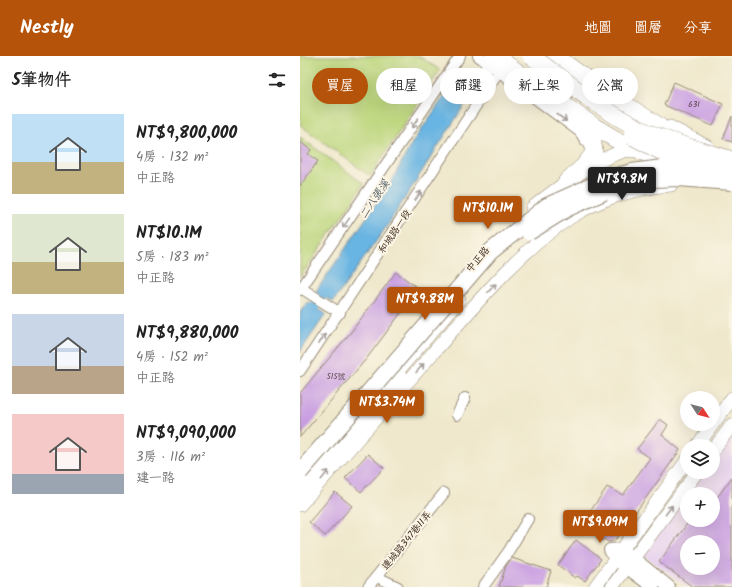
<!DOCTYPE html>
<html lang="zh-TW">
<head>
<meta charset="utf-8">
<style>
  body { margin:0; font-family:Kalam,"LXGW WenKai TC",sans-serif; background:#f2f2f2; color:#222; height:100vh; display:flex; flex-direction:column; font-size:15px; white-space:nowrap }
  * { box-sizing:border-box; margin:0 }
  p { font-size:13px; color:#767676 }
  .icon { flex:none; width:22px; height:22px; fill:none; stroke:currentColor; stroke-width:2; stroke-linecap:round; stroke-linejoin:round }
  .map { position:relative; flex:1; overflow:hidden }
  .drawer { display:flex; flex-direction:column; background:#fff; width:300px }
  .drawer>* { flex:none }
  .guide { position:absolute; left:12px; top:12px; width:360px; height:36px; display:flex; gap:8px }
  .needle { width:26px; rotate:126deg }
  .tools { position:absolute; left:380px; top:335px; display:grid; gap:8px }
  .tools a { display:grid; place-items:center; width:40px; height:40px; border-radius:50%; background:#fff; box-shadow:0 4px 16px #0002; font-size:20px }
  .price { position:absolute; translate:-50% -34px; padding:0 9px; border-radius:4px; background:#b45309; color:#fff; font-size:13px; line-height:26px; filter:drop-shadow(0 1px 2px #0008) }
  .price::after { content:''; position:absolute; left:50%; top:24px; width:12px; height:9px; margin-left:-6px; background:inherit; clip-path:polygon(0 0,100% 0,50% 100%) }
  .price.active { background:#222; color:#fff }
  ul { padding:0; list-style:none }
  li { display:flex; align-items:center; gap:12px; height:100px; padding:0 12px }
  li span { display:grid; place-items:center; flex:none; width:112px; height:80px; border-radius:0px; color:#555 }
  li>.icon { margin-inline-start:auto }
  span .icon { width:48px; height:48px; fill:#fffc; stroke-width:1 }
  li b { font-size:17px }
  h2 { display:flex; justify-content:space-between; align-items:center; height:48px; padding:0 12px; font-size:17px }
  .chip { padding:0 14px; border-radius:18px; background:#fff; box-shadow:0 4px 16px #0002; font-size:14px; line-height:36px }
  .chip.active { background:#b45309; color:#fff }
  header { display:flex; align-items:center; gap:24px; box-sizing:border-box; height:56px; padding:0 20px; background:#b45309; color:#fff }
  header strong { font-size:19px }
  nav { display:flex; gap:22px; margin-inline-start:auto; font-size:14px }
  main { display:flex; flex:1; min-height:0 }
  .map>svg:first-child { display:block }
  .built { fill:#e7d2ef; fill-rule:evenodd }
  .green { fill:#bbd67c; stroke:#7b804d }
  .water { fill:#68b4e2; stroke:#526f80 }
  .lines { fill:none; stroke-linecap:round; stroke-linejoin:round }
  .canal { stroke:#68b4e2; stroke-width:10 }
  .building { fill:#c89de2; fill-rule:evenodd }
  .minor-casing { stroke:#958975; stroke-width:12 }
  .tertiary-casing { stroke:#958975; stroke-width:14 }
  .secondary-casing { stroke:#958975; stroke-width:14 }
  .trunk-casing { stroke:#958975; stroke-width:18 }
  .motorway-casing { stroke:#958975; stroke-width:18 }
  .minor { stroke:#fff; stroke-width:10 }
  .tertiary { stroke:#fff; stroke-width:12 }
  .secondary { stroke:#fff; stroke-width:13 }
  .trunk { stroke:#fff; stroke-width:16 }
  .motorway { stroke:#fff; stroke-width:17 }
  .trunk-bridge-casing { stroke:#958975; stroke-width:18; stroke-linecap:butt }
  .motorway-bridge-casing { stroke:#958975; stroke-width:18; stroke-linecap:butt }
  .trunk-bridge { stroke:#fff; stroke-width:16 }
  .motorway-bridge { stroke:#fff; stroke-width:17 }
  .oneway { stroke:#a79f9a }
  .labels { text-anchor:middle; stroke-width:4; stroke-linejoin:round; paint-order:stroke }
  .number-label { font-size:8px; fill:#5e474f }
  .street-label { font-size:10px; fill:#3b2a1e; stroke:#fcf5e5 }
  .water-label { font-size:11px; font-style:italic; fill:#4b5a63; stroke:#fcf5e5 }
</style>
</head>
<body>
<header>
<strong>Nestly</strong>
<nav><a>地圖</a><a>圖層</a><a>分享</a></nav>
</header>
<main>
<section class="drawer">
<h2>5筆物件<svg class="icon" aria-label="filters" viewBox="0 0 24 24"><path d="M4 7h16M4 17h16"/><circle cx="9" cy="7" r="2"/><circle cx="15" cy="17" r="2"/></svg></h2>
<ul>
<li><span style="background:linear-gradient(#bfe0f5 60%,#c2b280 0)"><svg class="icon" aria-label="home" viewBox="0 0 24 24"><path d="M3 11l9-7 9 7M6 9v11h12V9"/></svg></span><div><b>NT$9,800,000</b><p>4房 · 132 m²</p><p>中正路</p></div></li>
<li><span style="background:linear-gradient(#dfe7d0 60%,#c2b280 0)"><svg class="icon" aria-label="home" viewBox="0 0 24 24"><path d="M3 11l9-7 9 7M6 9v11h12V9"/></svg></span><div><b>NT$10.1M</b><p>5房 · 183 m²</p><p>中正路</p></div></li>
<li><span style="background:linear-gradient(#c9d6e8 65%,#b9a48a 0)"><svg class="icon" aria-label="home" viewBox="0 0 24 24"><path d="M3 11l9-7 9 7M6 9v11h12V9"/></svg></span><div><b>NT$9,880,000</b><p>4房 · 152 m²</p><p>中正路</p></div></li>
<li><span style="background:linear-gradient(#f6c9c9 75%,#9aa5b1 0)"><svg class="icon" aria-label="home" viewBox="0 0 24 24"><path d="M3 11l9-7 9 7M6 9v11h12V9"/></svg></span><div><b>NT$9,090,000</b><p>3房 · 116 m²</p><p>建一路</p></div></li>
</ul>
</section>
<div class="map">
<svg width="432" height="531" viewBox="0 0 432 531">
  <rect width="100%" height="100%" fill="#fcf5e5"/>
  <filter id="ink" filterUnits="userSpaceOnUse"><feTurbulence type="fractalNoise" baseFrequency=".025" numOctaves="2"/><feDisplacementMap in="SourceGraphic" scale="8" xChannelSelector="R" yChannelSelector="G"/><feConvolveMatrix kernelMatrix="1 2 1 2 8 2 1 2 1" color-interpolation-filters="sRGB"/></filter>
  <filter id="wash" filterUnits="userSpaceOnUse"><feTurbulence type="fractalNoise" baseFrequency=".012" numOctaves="4" result="noise"/><feDisplacementMap in="SourceGraphic" scale="16" xChannelSelector="R" yChannelSelector="G"/><feGaussianBlur stdDeviation="0.9" result="paint"/><feColorMatrix in="noise" values="0 0 0 0 0 0 0 0 0 0 0 0 0 0 0 0 0 1.4 0 .05"/><feComposite in="paint" operator="in"/></filter>
  <g filter="url(#wash)">
    <rect width="100%" height="100%" fill="#efe8cc"/>
    <path class="built" d="M432,380V531H387L343,499L387,440V464H413V438H389L405,416H413V405ZM387,486H413V512H387Z"/>
    <path class="green" d="M0,0H119L140,14L70,120L0,69Z
      M0,81L64,128L0,221Z"/>
    <path class="water" d="M157,22L174,34L87,170L33,246L16,235L91,126L112,87Z
      M8,246L26,258L0,296V256Z"/>
    <g class="lines">
      <path class="canal" d="M0,271L24,237"/>
    </g>
    <g id="blocks">
      <path class="building" d="M374,26L423,48L413,70L364,49Z
        M432,60V86L423,83Z
        M0,86L11,94L8,98L18,105L0,130Z
        M96,216L119,233L67,302L0,381V337L51,276Z
        M360,363L368,369L362,379L380,394L318,481L313,485L308,486L304,483L302,485L282,467L307,431L323,439L350,402L337,393Z
        M68,398L84,412L61,436L45,422Z
        M432,421V531H393L359,506L390,464H413V447ZM387,486H413V512H387Z
        M35,436L52,450L25,480L9,466Z
        M276,484L301,503L285,525L277,520L275,522L258,509Z
        M212,502L251,515L246,531H199L206,510Z"/>
    </g>
  </g>
  <g filter="url(#ink)">
    <use href="#blocks" fill-opacity="0" stroke="#958975" stroke-width="1"/>
    <g class="lines">
      <defs>
        <path id="minor" d="M178,0L280,76L285,84
          M186,35V5L189,1
          M1,232L40,257
          M0,234L160,0
          M0,315L199,15
          M157,359L165,342
          M77,521L98,531
          M68,531L144,437
          M183,531L208,496L228,463"/>
        <path id="tertiary" d="M353,531L315,503L310,494L322,493L369,531"/>
        <path id="secondary" d="M370,71L408,91
          M332,93L374,112
          M309,139L333,123L347,121
          M232,152C259,131 303,96 338,92
          M89,325L159,244
          M397,390L432,342
          M413,394L432,369
          M0,449C44,398 89,348 133,297C174,250 219,195 271,161C301,142 336,132 371,129
          M295,531L387,404
          M312,531L397,416"/>
        <path id="trunk" d="M0,432L98,318"/>
        <path id="motorway" d="M195,0L295,71L332,93
          M255,0L299,32L359,70L365,78L367,89
          M267,125L283,111L294,97C293,83 290,74 280,64"/>
      </defs>
      <use href="#minor" class="minor-casing"/>
      <use href="#tertiary" class="tertiary-casing"/>
      <use href="#secondary" class="secondary-casing"/>
      <use href="#trunk" class="trunk-casing"/>
      <use href="#motorway" class="motorway-casing"/>
      <use href="#minor" class="minor"/>
      <use href="#tertiary" class="tertiary"/>
      <use href="#secondary" class="secondary"/>
      <use href="#trunk" class="trunk"/>
      <use href="#motorway" class="motorway"/>
      <defs>
        <path id="trunk-bridge" d="M355,123L378,122L432,126
          M229,176L268,152L304,136
          M0,416L190,196L247,150L307,123L332,116L378,110L413,109L432,113"/>
        <path id="motorway-bridge" d="M231,0C266,25 301,54 340,73C369,87 401,94 432,104
          M332,80L381,106L424,118"/>
      </defs>
      <use href="#trunk-bridge" class="trunk-bridge-casing"/>
      <use href="#motorway-bridge" class="motorway-bridge-casing"/>
      <use href="#trunk-bridge" class="trunk-bridge"/>
      <use href="#motorway-bridge" class="motorway-bridge"/>
    </g>
    <defs><path id="oneway-shaft" d="M-6 0H5M1.5-3L5.5 0L1.5 3" fill="none" stroke-width="1.6" stroke-linecap="round" stroke-linejoin="round"/></defs>
    <g class="oneway">
      <use href="#oneway-shaft" transform="translate(262 62) rotate(37)"/>
      <use href="#oneway-shaft" transform="translate(115 67) rotate(124)"/>
      <use href="#oneway-shaft" transform="translate(118 140) rotate(-57)"/>
      <use href="#oneway-shaft" transform="translate(46 167) rotate(125)"/>
      <use href="#oneway-shaft" transform="translate(192 232) rotate(-46)"/>
      <use href="#oneway-shaft" transform="translate(22 283) rotate(-55)"/>
      <use href="#oneway-shaft" transform="translate(120 312) rotate(-49)"/>
      <use href="#oneway-shaft" transform="translate(25 419) rotate(-51)"/>
      <use href="#oneway-shaft" transform="translate(369 454) rotate(-53)"/>
    </g>
  </g>
  <g class="labels">
    <g class="number-label">
      <text x="394" y="51">631</text>
      <text x="36" y="323">515號</text>
    </g>
    <g class="street-label">
      <text transform="translate(94 175) rotate(-56)" y="4">和城路一段</text>
      <text transform="translate(177 203) rotate(-49)" y="4">中正路</text>
      <text transform="translate(106 484) rotate(-51)" y="4">連城路347巷11弄</text>
    </g>
    <g class="water-label">
      <text transform="translate(74 143) rotate(-56)" y="4">二八張溪</text>
    </g>
  </g>
</svg>
<div class="tools">
<a><svg class="needle" viewBox="-14 -14 28 28"><path d="M0-13l5 13h-10z" fill="#e53935"/><path d="M0 13l5-13h-10z" fill="#767676"/></svg></a>
<a><svg class="icon" aria-label="layers" viewBox="0 0 24 24"><path d="M12 4l9 5-9 5-9-5zM3 14l9 5 9-5"/></svg></a>
<a>+</a>
<a>−</a>
</div>
<b class="price active" style="left:322px;top:145px">NT$9.8M</b>
<b class="price" style="left:188px;top:174px">NT$10.1M</b>
<b class="price" style="left:125px;top:265px">NT$9.88M</b>
<b class="price" style="left:87px;top:368px">NT$3.74M</b>
<b class="price" style="left:300px;top:488px">NT$9.09M</b>
<div class="guide">
<a class="chip active">買屋</a>
<a class="chip">租屋</a>
<a class="chip">篩選</a>
<a class="chip">新上架</a>
<a class="chip">公寓</a>
</div>
</div>
</main>
</body>
</html>
